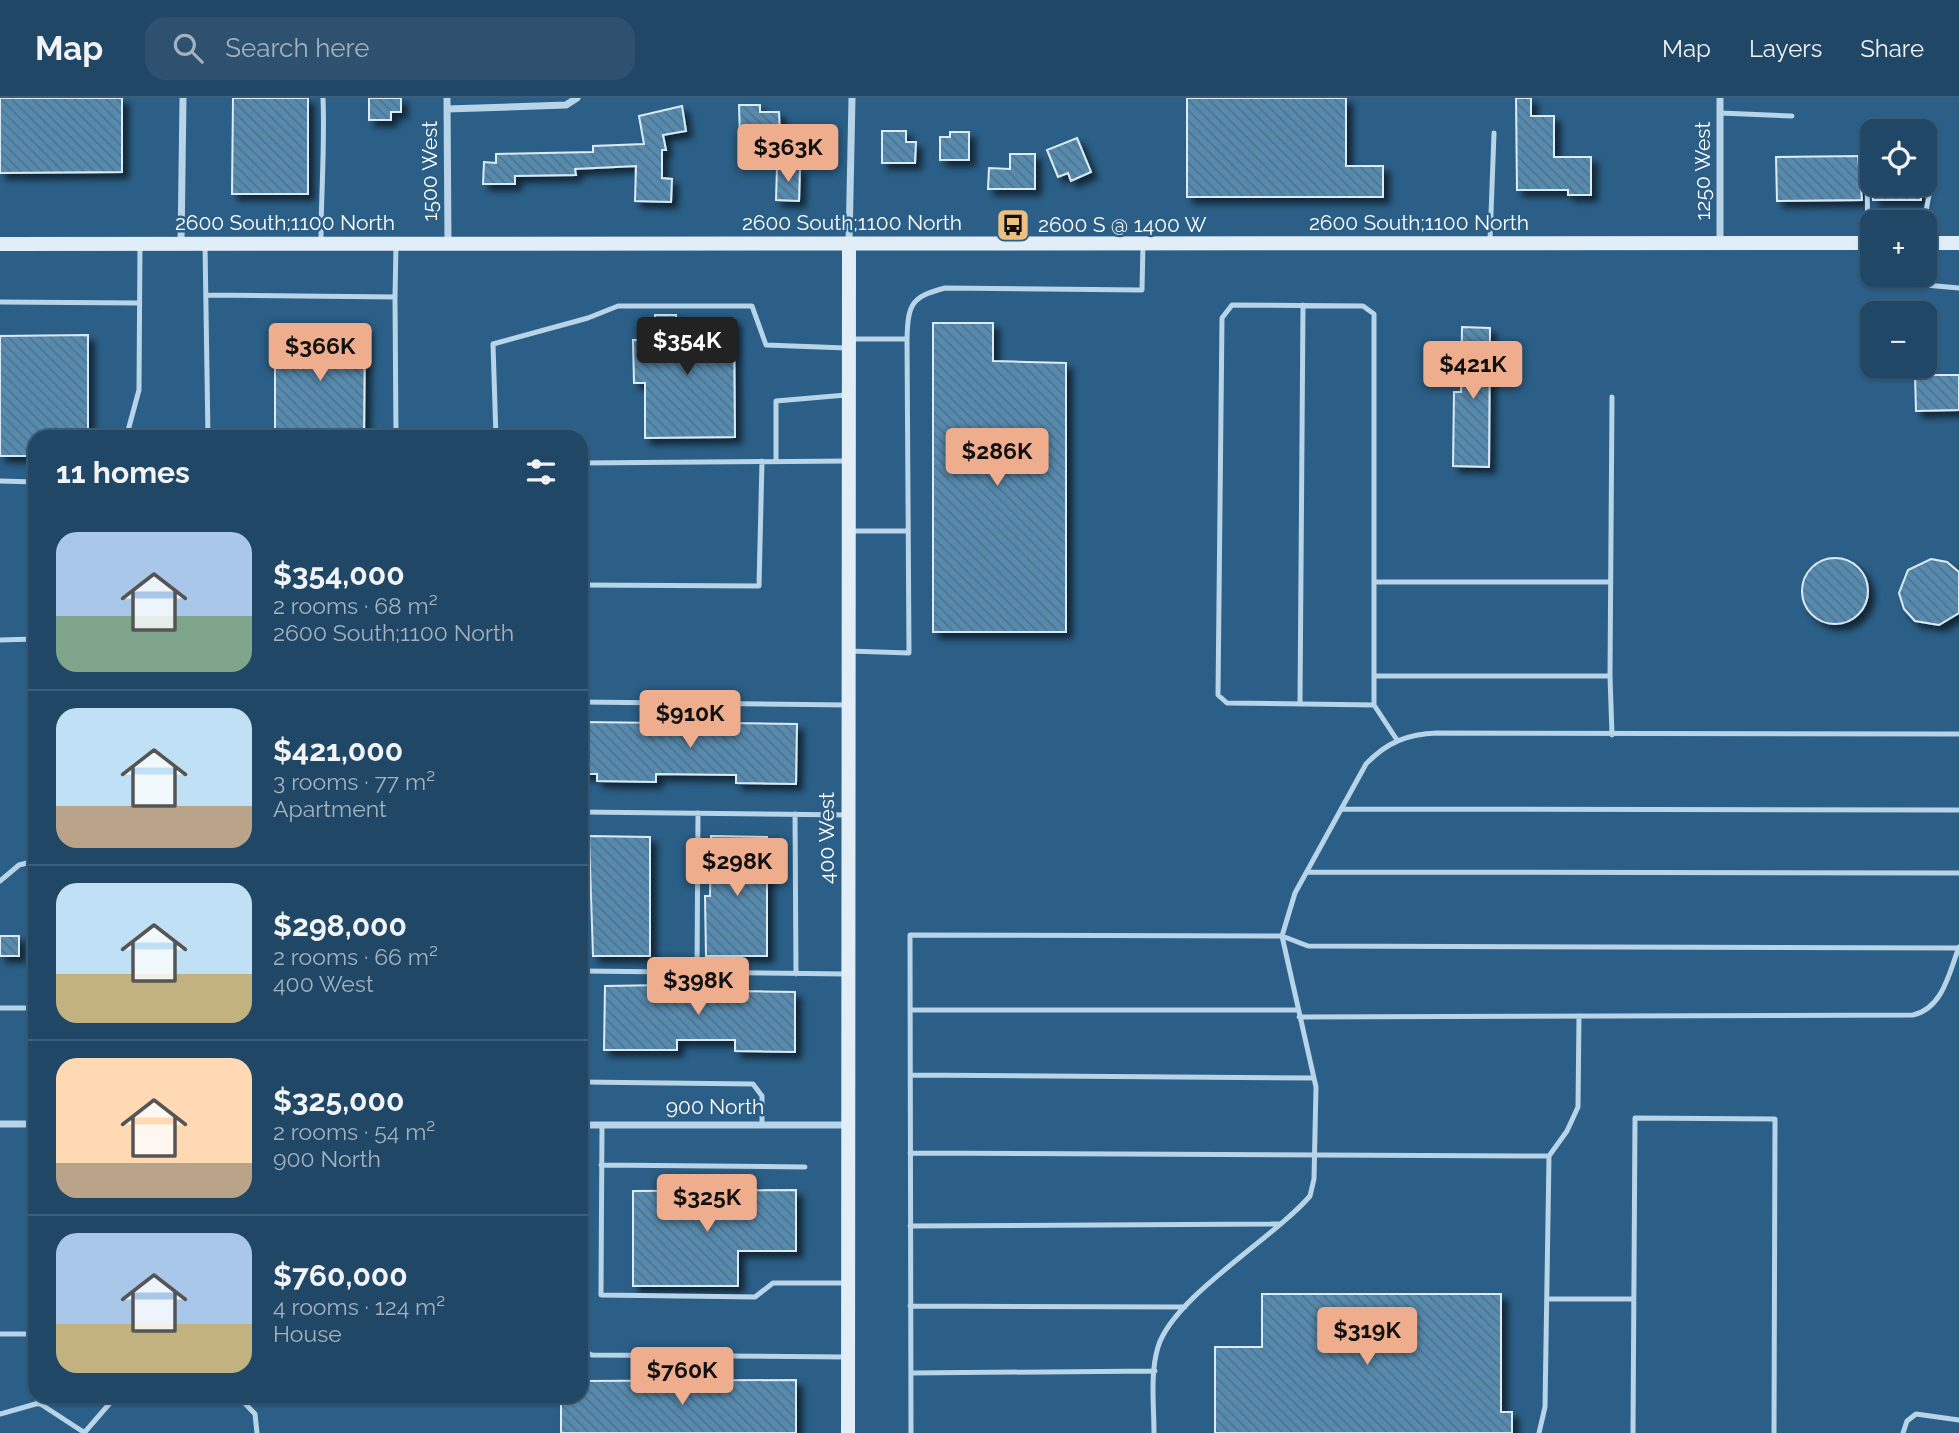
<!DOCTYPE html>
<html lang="en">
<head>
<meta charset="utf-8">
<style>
  body { margin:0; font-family:Raleway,sans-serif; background:#2d516e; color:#f1f3f6; height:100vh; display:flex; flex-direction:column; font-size:26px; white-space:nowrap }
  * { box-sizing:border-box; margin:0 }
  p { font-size:23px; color:#a2b2bf }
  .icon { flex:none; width:38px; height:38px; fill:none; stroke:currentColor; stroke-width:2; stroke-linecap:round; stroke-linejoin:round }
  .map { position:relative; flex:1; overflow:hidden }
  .side { position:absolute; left:28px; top:332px; width:560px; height:973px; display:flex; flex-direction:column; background:#204765; border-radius:21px; box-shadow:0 2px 5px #0004,0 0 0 2px #3d5f79 }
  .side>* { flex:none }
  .tools { position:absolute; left:1860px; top:21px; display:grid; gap:14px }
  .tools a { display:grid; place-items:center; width:77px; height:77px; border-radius:14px; background:#204765; box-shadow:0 2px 5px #0004,0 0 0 2px #3d5f79; font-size:35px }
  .price { position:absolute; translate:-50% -60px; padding:0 16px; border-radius:7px; background:#eead8d; color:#111; font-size:23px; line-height:46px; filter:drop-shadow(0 2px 4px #0008) }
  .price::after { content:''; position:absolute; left:50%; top:42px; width:21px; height:16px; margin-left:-10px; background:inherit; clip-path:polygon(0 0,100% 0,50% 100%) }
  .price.active { background:#222; color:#fff }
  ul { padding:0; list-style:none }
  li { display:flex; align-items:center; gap:21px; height:175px; padding:0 28px }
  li+li { border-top:2px solid #3d5f79 }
  li span { display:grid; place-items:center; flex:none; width:196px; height:140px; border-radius:21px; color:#555 }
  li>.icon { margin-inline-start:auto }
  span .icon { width:84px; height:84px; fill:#fffc; stroke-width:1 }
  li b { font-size:30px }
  h2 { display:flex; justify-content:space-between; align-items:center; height:84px; padding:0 28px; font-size:30px }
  header { display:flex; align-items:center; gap:42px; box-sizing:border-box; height:98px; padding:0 35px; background:#204765; border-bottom:2px solid #3d5f79 }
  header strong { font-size:33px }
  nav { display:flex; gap:38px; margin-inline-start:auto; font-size:24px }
  .search { width:490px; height:63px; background:#2d516e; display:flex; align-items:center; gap:18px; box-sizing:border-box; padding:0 24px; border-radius:21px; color:#a2b2bf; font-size:26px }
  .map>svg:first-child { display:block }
  .building { fill:url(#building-back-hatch); stroke:#dbebf6; stroke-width:2; filter:url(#shadow) }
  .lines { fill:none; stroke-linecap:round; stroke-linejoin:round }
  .lane { stroke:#b7d4e8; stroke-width:5 }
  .street { stroke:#b7d4e8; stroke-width:7 }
  .secondary { stroke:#e1edf7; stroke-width:14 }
  .labels { text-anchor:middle; stroke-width:5; stroke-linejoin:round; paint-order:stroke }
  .street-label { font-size:21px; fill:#fff; stroke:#2b5f87 }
  .poi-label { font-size:21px; fill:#fff; stroke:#2b5f87; text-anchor:start }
</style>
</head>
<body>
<header>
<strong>Map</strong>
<div class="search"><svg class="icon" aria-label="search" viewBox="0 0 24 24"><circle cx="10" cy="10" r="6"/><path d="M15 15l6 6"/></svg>Search here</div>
<nav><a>Map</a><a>Layers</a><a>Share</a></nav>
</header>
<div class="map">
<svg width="1959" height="1335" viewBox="0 0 1959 1335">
  <defs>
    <pattern id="building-back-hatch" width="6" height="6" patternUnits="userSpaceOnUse" patternTransform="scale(1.75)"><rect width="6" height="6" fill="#578bb0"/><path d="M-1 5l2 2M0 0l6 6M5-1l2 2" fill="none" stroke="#537288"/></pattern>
    <filter id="shadow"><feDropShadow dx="6" dy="6" stdDeviation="3.5" flood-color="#0009"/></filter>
  </defs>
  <rect width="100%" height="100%" fill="#2b5f87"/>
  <path class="building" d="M0,0H122V74L0,75Z
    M233,0H308V96H232Z
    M369,0H401V14H391V22H369Z
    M1187,0H1346V68H1383V99H1187Z
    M1516,0H1531V18H1554V59H1591V97H1568V92H1517Z
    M739,7H760V14H779L780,40L740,41Z
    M682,8L686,33L663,37L666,52H662V80L672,81L671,104L635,103L636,68L575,71L576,77L515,78V86H483L484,64L496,65V56L593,54V48L644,46L639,18Z
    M882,33H906V44H916L915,65H882Z
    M950,34H969V62H940V39H950Z
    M1077,40L1091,74L1071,83L1068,75L1058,79L1047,52Z
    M1010,56H1035V91H988L989,70L1010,71Z
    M1858,58L1862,102L1777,103L1776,59Z
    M777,69H800L799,103L776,102Z
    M1872,86H1921V102H1873Z
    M655,217H676V222L734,221L735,339L645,340V285H634L633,242H645V221H655Z
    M933,225H993V263L1066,265V534H933Z
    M1462,229L1490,230L1489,369L1453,368L1454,294H1461Z
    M275,231H365L364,340H275Z
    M88,237V340H35V358H0V238Z
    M1915,277H1959V312L1916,313Z
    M1802 493a33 33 0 1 1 66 0a33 33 0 1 1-66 0Z
    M1931,461L1947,464L1959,474V515L1939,527L1915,523L1904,511L1899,495L1908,472Z
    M666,616L727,617V625L797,626L796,686L736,685V677L656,676V684L597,683V676H581V624L666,625Z
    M589,738L650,739V858H593Z
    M711,738L767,739V858H706L705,798H710Z
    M0,838H19V858H0Z
    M730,886V893L795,894V954L735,953V942H677V952H604L605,888Z
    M796,1092V1153H738V1188H633V1093Z
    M1262,1196H1501V1314H1512V1335H1215V1249H1262Z
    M796,1282V1335H561V1298H581V1283Z"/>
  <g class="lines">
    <path class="lane" d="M1720,15L1792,18
      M1898,33L1918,29L1923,33
      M1924,124L1932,81V43L1925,36
      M321,143C321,95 325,48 323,0
      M1490,143L1494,35
      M1868,144L1867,81L1872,50
      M205,146L208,340
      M1911,177L1914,186L1959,190
      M206,197L395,199L396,147
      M395,199L396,340
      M0,204L139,205
      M849,241H907C908,206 911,199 945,190L1142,192L1143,146
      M126,340L139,292L140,146
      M496,340L493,246L588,220L618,208H752L766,247L846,250
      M776,363V303L846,297
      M581,365L847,363
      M0,383L35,384
      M852,433H908
      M1374,484H1610
      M581,487L759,488L762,363
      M0,542L35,541
      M849,553L909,555L907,241
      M1374,578H1610L1612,637
      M1610,578L1612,299
      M581,604L847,607
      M1300,606L1303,207
      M1374,607V216L1363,208L1232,207L1222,220L1218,597L1227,605L1374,607L1397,642
      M1341,711L1959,712
      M581,714L849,717
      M795,716L796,876
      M1307,774L1959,775
      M0,783L19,767L35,763
      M581,873L847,876
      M697,875L698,715
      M0,910H35
      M910,912H1297
      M1299,919L1913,917C1943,910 1949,875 1959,849
      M910,977L1314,980
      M581,984L753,986L762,998V1027
      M602,1027L601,1197L755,1199L773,1185H845
      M910,1055L1549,1058
      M601,1067L805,1069
      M910,1128L1280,1126
      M1547,1201H1634
      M910,1208L1185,1209
      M0,1236H35
      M581,1252L592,1257L845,1259
      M911,1275L1155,1273
      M238,1298L255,1316L257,1335
      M0,1316L39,1305L85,1335
      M85,1334L110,1305L127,1298
      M911,1335L910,837L1282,838L1308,848L1959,850
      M1154,1335C1154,1308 1150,1275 1158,1249C1173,1199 1274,1140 1310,1098L1314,1081L1316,989L1282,838L1295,795L1366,666C1387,644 1408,636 1437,635L1959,636
      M1539,1335L1545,1309L1549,1058L1567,1033L1578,1009L1579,918
      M1633,1335L1635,1020L1775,1021L1774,1335
      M1903,1335L1907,1323L1916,1316L1959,1322"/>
    <path class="street" d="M447,0L448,146
      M447,11L566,7L577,0
      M849,145L852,0
      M181,146L183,0
      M1720,146V0
      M0,1026H35
      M581,1027H848
      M39,1298V1305"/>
    <path class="secondary" d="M1925,145H1959
      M0,146L1872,145
      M848,1335L849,146"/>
  </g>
  <defs>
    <symbol id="bus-square" viewBox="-11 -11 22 22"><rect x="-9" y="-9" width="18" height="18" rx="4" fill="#edbf80" stroke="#2b5f87"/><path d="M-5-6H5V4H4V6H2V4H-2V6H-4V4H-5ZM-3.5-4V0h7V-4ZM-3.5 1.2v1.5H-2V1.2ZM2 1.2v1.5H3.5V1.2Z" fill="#111"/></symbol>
  </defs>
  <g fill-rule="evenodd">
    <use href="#bus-square" x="994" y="108" width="38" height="38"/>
  </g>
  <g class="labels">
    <g class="street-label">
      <text transform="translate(430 73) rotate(-90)" y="7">1500 West</text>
      <text transform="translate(1703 73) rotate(-90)" y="7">1250 West</text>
      <text x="285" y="132">2600 South;1100 North</text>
      <text x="852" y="132">2600 South;1100 North</text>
      <text x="1419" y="132">2600 South;1100 North</text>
      <text transform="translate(827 740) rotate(-90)" y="7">400 West</text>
      <text x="715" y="1016">900 North</text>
    </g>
    <g class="poi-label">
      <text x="1038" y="134">2600 S @ 1400 W</text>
    </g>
  </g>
</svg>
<div class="tools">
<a><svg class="icon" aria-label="locate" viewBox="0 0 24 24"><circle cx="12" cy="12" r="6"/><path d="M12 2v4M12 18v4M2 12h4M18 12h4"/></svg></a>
<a>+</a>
<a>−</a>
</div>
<b class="price" style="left:788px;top:86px">$363K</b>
<b class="price active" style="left:687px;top:279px">$354K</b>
<b class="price" style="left:320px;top:285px">$366K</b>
<b class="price" style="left:1473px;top:303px">$421K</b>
<b class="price" style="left:997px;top:390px">$286K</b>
<b class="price" style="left:690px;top:652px">$910K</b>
<b class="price" style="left:737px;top:800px">$298K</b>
<b class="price" style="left:698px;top:919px">$398K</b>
<b class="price" style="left:707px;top:1136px">$325K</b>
<b class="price" style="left:1367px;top:1269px">$319K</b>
<b class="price" style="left:682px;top:1309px">$760K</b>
<section class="side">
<h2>11 homes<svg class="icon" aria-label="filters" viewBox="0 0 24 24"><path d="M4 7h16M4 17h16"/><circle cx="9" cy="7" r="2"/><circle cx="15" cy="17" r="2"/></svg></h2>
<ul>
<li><span style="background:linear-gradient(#a9c7e8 60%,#7fa58c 0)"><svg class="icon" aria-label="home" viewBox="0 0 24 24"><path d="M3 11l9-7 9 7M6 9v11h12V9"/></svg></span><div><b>$354,000</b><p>2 rooms · 68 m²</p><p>2600 South;1100 North</p></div></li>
<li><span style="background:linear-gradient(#bfe0f5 70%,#b9a48a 0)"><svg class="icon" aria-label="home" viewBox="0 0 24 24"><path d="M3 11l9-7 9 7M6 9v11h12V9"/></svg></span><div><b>$421,000</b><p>3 rooms · 77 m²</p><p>Apartment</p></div></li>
<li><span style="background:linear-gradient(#bfe0f5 65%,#c2b280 0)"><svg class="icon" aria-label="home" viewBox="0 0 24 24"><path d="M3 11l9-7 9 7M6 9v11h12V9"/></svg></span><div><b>$298,000</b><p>2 rooms · 66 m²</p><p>400 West</p></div></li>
<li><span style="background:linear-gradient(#ffd9b3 75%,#b9a48a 0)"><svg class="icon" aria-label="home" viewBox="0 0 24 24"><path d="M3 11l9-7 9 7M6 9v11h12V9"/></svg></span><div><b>$325,000</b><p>2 rooms · 54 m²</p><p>900 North</p></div></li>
<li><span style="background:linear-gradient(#a9c7e8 65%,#c2b280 0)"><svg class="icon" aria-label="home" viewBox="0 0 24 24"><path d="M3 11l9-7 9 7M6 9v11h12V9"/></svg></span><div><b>$760,000</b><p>4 rooms · 124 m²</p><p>House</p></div></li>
</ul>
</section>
</div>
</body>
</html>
